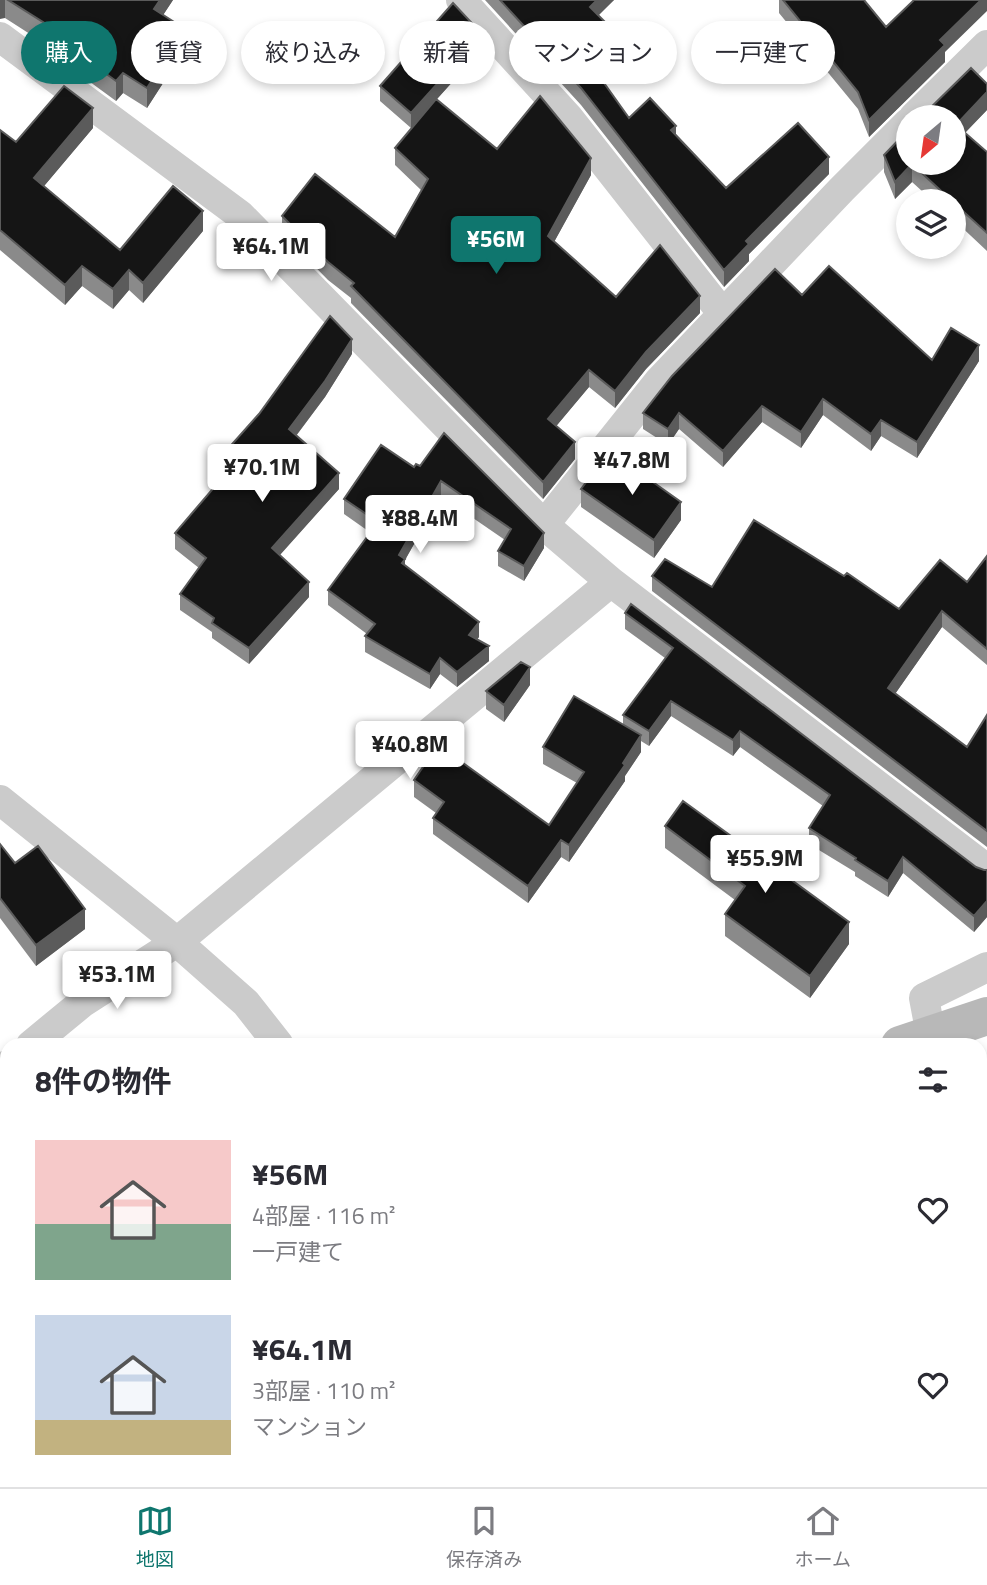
<!DOCTYPE html>
<html lang="ja">
<head>
<meta charset="utf-8">
<style>
  body { margin:0; font-family:"Titillium Web","Noto Sans JP",sans-serif; background:#f2f2f3; color:#2b2b33; height:100vh; display:flex; flex-direction:column; font-size:26px; white-space:nowrap }
  * { box-sizing:border-box; margin:0 }
  p { font-size:23px; color:#7c7c81 }
  .icon { flex:none; width:38px; height:38px; fill:none; stroke:currentColor; stroke-width:2; stroke-linecap:round; stroke-linejoin:round }
  .map { position:relative; flex:1; overflow:hidden }
  .drawer { position:absolute; left:0px; top:1038px; width:987px; height:450px; display:flex; flex-direction:column; background:#fff; border-radius:21px 21px 0 0; box-shadow:0 4px 10px #0003 }
  .drawer>* { flex:none }
  .hud { position:absolute; left:21px; top:21px; width:945px; height:63px; display:flex; gap:14px }
  .needle { width:46px; rotate:209deg }
  .controls { position:absolute; left:896px; top:105px; display:grid; gap:14px }
  .controls a { display:grid; place-items:center; width:70px; height:70px; border-radius:50%; background:#fff; box-shadow:0 4px 10px #0003; font-size:35px }
  .price { position:absolute; translate:-50% -60px; padding:0 16px; border-radius:7px; background:#fff; color:#222; font-size:23px; line-height:46px; filter:drop-shadow(0 2px 4px #0008) }
  .price::after { content:''; position:absolute; left:50%; top:42px; width:21px; height:16px; margin-left:-10px; background:inherit; clip-path:polygon(0 0,100% 0,50% 100%) }
  .price.active { background:#0f766e; color:#fff }
  ul { padding:0; list-style:none }
  li { display:flex; align-items:center; gap:21px; height:175px; padding:0 35px }
  li span { display:grid; place-items:center; flex:none; width:196px; height:140px; border-radius:0px; color:#555 }
  li>.icon { margin-inline-start:auto }
  span .icon { width:84px; height:84px; fill:#fffc; stroke-width:1 }
  li b { font-size:30px }
  h2 { display:flex; justify-content:space-between; align-items:center; height:84px; padding:0 35px; font-size:30px }
  .tag { padding:0 24px; border-radius:32px; background:#fff; box-shadow:0 4px 10px #0003; font-size:24px; line-height:63px }
  .tag.active { background:#0f766e; color:#fff }
  .tab-bar { display:flex; justify-content:space-around; align-items:center; height:98px; border-top:2px solid #e1e1e2; background:#fff; font-size:19px; color:#7c7c81 }
  .tab-bar a { display:grid; justify-items:center; gap:4px }
  .tab-bar .active { color:#0f766e }
  .map>svg:first-child { display:block }
  .lines { fill:none; stroke-linecap:round; stroke-linejoin:round }
  .path { stroke:#cbcbcb; stroke-width:4.5; stroke-dasharray:3.5 3.5; stroke-linecap:butt }
  .minor { stroke:#cbcbcb; stroke-width:30 }
  .secondary { stroke:#b8b8b8; stroke-width:38 }
  .wall { fill:#8a8a8a }
  .shaded-wall { fill:#5b5b5b }
  .building { fill:#151515; stroke:#5b5b5b; stroke-width:2 }
</style>
</head>
<body>
<div class="map">
<svg width="987" height="1487" viewBox="0 0 987 1487">
  <rect width="100%" height="100%" fill="#fff"/>
  <g class="lines">
    <path class="path" d="M980,1160L987,1156
      M980,1427L987,1430
      M669,1480L670,1487
      M455,1487L465,1480"/>
    <path class="minor" d="M461,0L568,117L723,314
      M0,37L240,215L544,525L611,582L987,869
      M914,117L987,45
      M544,525L659,381L842,189L908,123
      M0,800L177,942L246,1003L279,1045
      M931,1035L924,998L987,967
      M31,1045L82,1003L177,942L611,582
      M0,1071L7,1065
      M980,1101L987,1099
      M0,1302L7,1301"/>
    <path class="secondary" d="M900,1045L987,1016
      M0,1251L7,1249"/>
  </g>
  <path class="wall" d="M0,0H173L163,15L185,49L147,108L123,93L116,101L86,79V70L5,18Z
    M485,0H614L598,15L608,42L589,62L629,118L676,135L726,188L829,174L749,254V261L724,287L581,105Z
    M779,0H864L886,27L945,52V62L869,137L858,109L779,13Z
    M482,49L436,100L497,149L591,175L554,242L616,297L700,313L646,369L615,408L589,387L556,426L575,459L543,499L351,303V298L328,280L282,233V216L395,237L421,190L395,165V148L424,114L411,128L380,101V86Z
    M987,110L965,133L987,152V251L954,220V201H933L912,182L895,199L884,172V155L954,117Z
    M93,128L44,186L120,250L203,231L143,303L129,290L113,309L82,286L65,305L0,250V130L16,142Z
    M802,295L932,360L979,361L917,458L881,436L871,451L823,415L801,448L762,422L723,467L679,429L668,445L643,429V413Z
    M352,354L325,397L296,436L339,489L279,555L309,597L249,664L212,638V632L180,610V594L199,568L175,549V533L221,479L218,475V460Z
    M416,464L544,548L524,581L498,566V551L505,540L441,496L405,560V566L479,637L477,639L489,661L457,687L440,674L430,689L365,652V636L367,634L328,605V590L371,533L344,514V499L414,467Z
    M610,471L681,520L654,558L581,507V489Z
    M987,556V665L942,627L895,694L967,747L987,715V847L652,591V576L712,587L844,576L899,609L967,582Z
    M625,613L976,867L984,870H987V917L974,932L903,873L888,897L855,876V872L809,844V828L823,806L740,747L733,756L671,716L649,746L641,741V752L625,776V781L569,862L561,857L528,903L433,834V818L436,813L414,797V780L549,825L577,783L543,764V747L623,725V715L665,658L625,629Z
    M530,685L504,722L486,709V691Z
    M665,826L849,944L810,998L725,936V914L735,900L665,848Z
    M0,844L15,863L85,929L36,966L0,918Z"/>
  <path class="shaded-wall" d="M0,0H5V18L0,19Z
    M160,0H173L154,29V9Z
    M597,0H614L590,24V7Z
    M981,0H987V11L945,52V62L869,137V120L940,40Z
    M608,25V42L582,69V52Z
    M185,29V49L147,108V88Z
    M482,34V49L411,128V113Z
    M123,73V93L116,101V81Z
    M987,92V110L956,142V125Z
    M93,108V128L34,198V178Z
    M676,126V143L671,130Z
    M829,157V174L749,254V261L724,287V270L746,241Z
    M591,158V175L548,253V236Z
    M912,164V182L895,199V182Z
    M203,211V231L143,303V283Z
    M82,266V286L65,305V285Z
    M129,270V290L113,309V289Z
    M700,296V313L646,369L615,408V391L646,352Z
    M352,339V354L325,397L289,445V429Z
    M979,345V361L917,458V442Z
    M589,370V387L548,436V419Z
    M823,399V415L801,448V432Z
    M762,406V422L723,467V451Z
    M679,413V429L668,445V429Z
    M881,420V436L871,451V434Z
    M575,442V459L543,499V482Z
    M339,473V489L272,564V548Z
    M441,481V496L405,560V575L399,555Z
    M681,502V520L654,558V540Z
    M544,533V548L524,581V566Z
    M309,582V597L249,664V648Z
    M942,611V627L888,704V688Z
    M479,622V637L469,650V635Z
    M489,646V661L457,687V672Z
    M440,658V674L430,689V674Z
    M530,667V685L504,722V705Z
    M671,701V716L649,746V731Z
    M740,731V747L733,756V740Z
    M641,735V752L625,776V781L569,862V845Z
    M561,840V857L528,903V886Z
    M903,857V873L888,897V881Z
    M987,901V917L974,932V916Z
    M85,909V929L36,966V945Z
    M849,922V944L810,998V976Z"/>
  <path class="building" d="M8,0H160L154,9L185,29L147,88L123,73L116,81L86,59L92,53Z
    M500,0H597L590,7L608,25L582,52L629,118L650,98L676,126L671,130L726,188L798,123L829,157L746,241L749,244L724,270L581,88Z
    M783,0H864L886,27L914,0H981L940,40L945,45L869,120L858,92Z
    M453,3L482,34L411,113L380,86Z
    M971,68L987,84V92L956,125L987,152V233L954,203V201H952L912,164L895,182L884,155L908,130V163H954V117H921Z
    M64,86L93,108L34,178L120,250L173,186L203,211L143,283L129,270L113,289L82,266L65,285L0,230V130L16,142Z
    M540,96L591,158L548,236L616,297L660,245L700,296L646,352L615,391L589,370L548,419L575,442L543,482L351,286L354,283L328,262L282,216L315,174L395,237L428,179L395,148L436,99L497,149Z
    M829,266L932,360L951,328L979,345L917,442L881,420L871,434L823,399L801,432L762,406L723,451L679,413L668,429L643,413L672,376L775,269L802,295Z
    M330,316L352,339L325,381L289,429L339,473L272,548L309,582L249,648L212,623L214,618L180,594L206,558L175,533L229,470L218,460L259,414Z
    M444,433L544,533L524,566L498,551L511,529L441,481L399,555L405,559L402,563L479,622L469,635L489,646L457,672L440,658L430,674L365,636L375,624L328,590L378,522L344,499L381,445L414,467L416,464L420,466Z
    M619,458L681,502L654,540L581,489L601,463L610,471Z
    M754,520L844,576L847,573L899,609L940,560L967,582L987,556V649L942,611L888,688L967,747L987,715V831L652,576L665,559L712,587Z
    M631,604L976,867L984,870H987V901L974,916L903,857L888,881L855,860L856,858L809,828L830,795L740,731L733,740L671,701L649,731L623,715L673,648L625,613Z
    M521,662L530,667L504,705L486,691Z
    M574,696L641,735L623,763L625,765L569,845L561,840L528,886L433,818L444,802L414,780L438,745L549,825L584,772L543,747Z
    M683,801L849,922L810,976L725,914L745,886L665,826Z
    M0,844L15,863L38,846L85,909L36,945L0,898Z"/>
</svg>
<div class="controls">
<a><svg class="needle" viewBox="-14 -14 28 28"><path d="M0-13l5 13h-10z" fill="#e53935"/><path d="M0 13l5-13h-10z" fill="#7c7c81"/></svg></a>
<a><svg class="icon" aria-label="layers" viewBox="0 0 24 24"><path d="M12 4l9 5-9 5-9-5zM3 14l9 5 9-5"/></svg></a>
</div>
<b class="price active" style="left:496px;top:276px">¥56M</b>
<b class="price" style="left:271px;top:283px">¥64.1M</b>
<b class="price" style="left:632px;top:497px">¥47.8M</b>
<b class="price" style="left:262px;top:504px">¥70.1M</b>
<b class="price" style="left:420px;top:555px">¥88.4M</b>
<b class="price" style="left:410px;top:781px">¥40.8M</b>
<b class="price" style="left:765px;top:895px">¥55.9M</b>
<b class="price" style="left:117px;top:1011px">¥53.1M</b>
<div class="hud">
<a class="tag active">購入</a>
<a class="tag">賃貸</a>
<a class="tag">絞り込み</a>
<a class="tag">新着</a>
<a class="tag">マンション</a>
<a class="tag">一戸建て</a>
</div>
<section class="drawer">
<h2>8件の物件<svg class="icon" aria-label="filters" viewBox="0 0 24 24"><path d="M4 7h16M4 17h16"/><circle cx="9" cy="7" r="2"/><circle cx="15" cy="17" r="2"/></svg></h2>
<ul>
<li><span style="background:linear-gradient(#f6c9c9 60%,#7fa58c 0)"><svg class="icon" aria-label="home" viewBox="0 0 24 24"><path d="M3 11l9-7 9 7M6 9v11h12V9"/></svg></span><div><b>¥56M</b><p>4部屋 · 116 m²</p><p>一戸建て</p></div><svg class="icon" aria-label="heart" viewBox="0 0 24 24"><path d="M12 20l-8-8c-3-5 5-10 8-4 3-6 11-1 8 4z"/></svg></li>
<li><span style="background:linear-gradient(#c9d6e8 75%,#c2b280 0)"><svg class="icon" aria-label="home" viewBox="0 0 24 24"><path d="M3 11l9-7 9 7M6 9v11h12V9"/></svg></span><div><b>¥64.1M</b><p>3部屋 · 110 m²</p><p>マンション</p></div><svg class="icon" aria-label="heart" viewBox="0 0 24 24"><path d="M12 20l-8-8c-3-5 5-10 8-4 3-6 11-1 8 4z"/></svg></li>
</ul>
</section>
</div>
<nav class="tab-bar">
<a class="active"><svg class="icon" aria-label="map" viewBox="0 0 24 24"><path d="M3 6l6-2 6 2 6-2v14l-6 2-6-2-6 2zM9 4v14M15 6v14"/></svg>地図</a>
<a><svg class="icon" aria-label="saved" viewBox="0 0 24 24"><path d="M7 4h10v16l-5-4-5 4z"/></svg>保存済み</a>
<a><svg class="icon" aria-label="home" viewBox="0 0 24 24"><path d="M3 11l9-7 9 7M6 9v11h12V9"/></svg>ホーム</a>
</nav>
</body>
</html>
